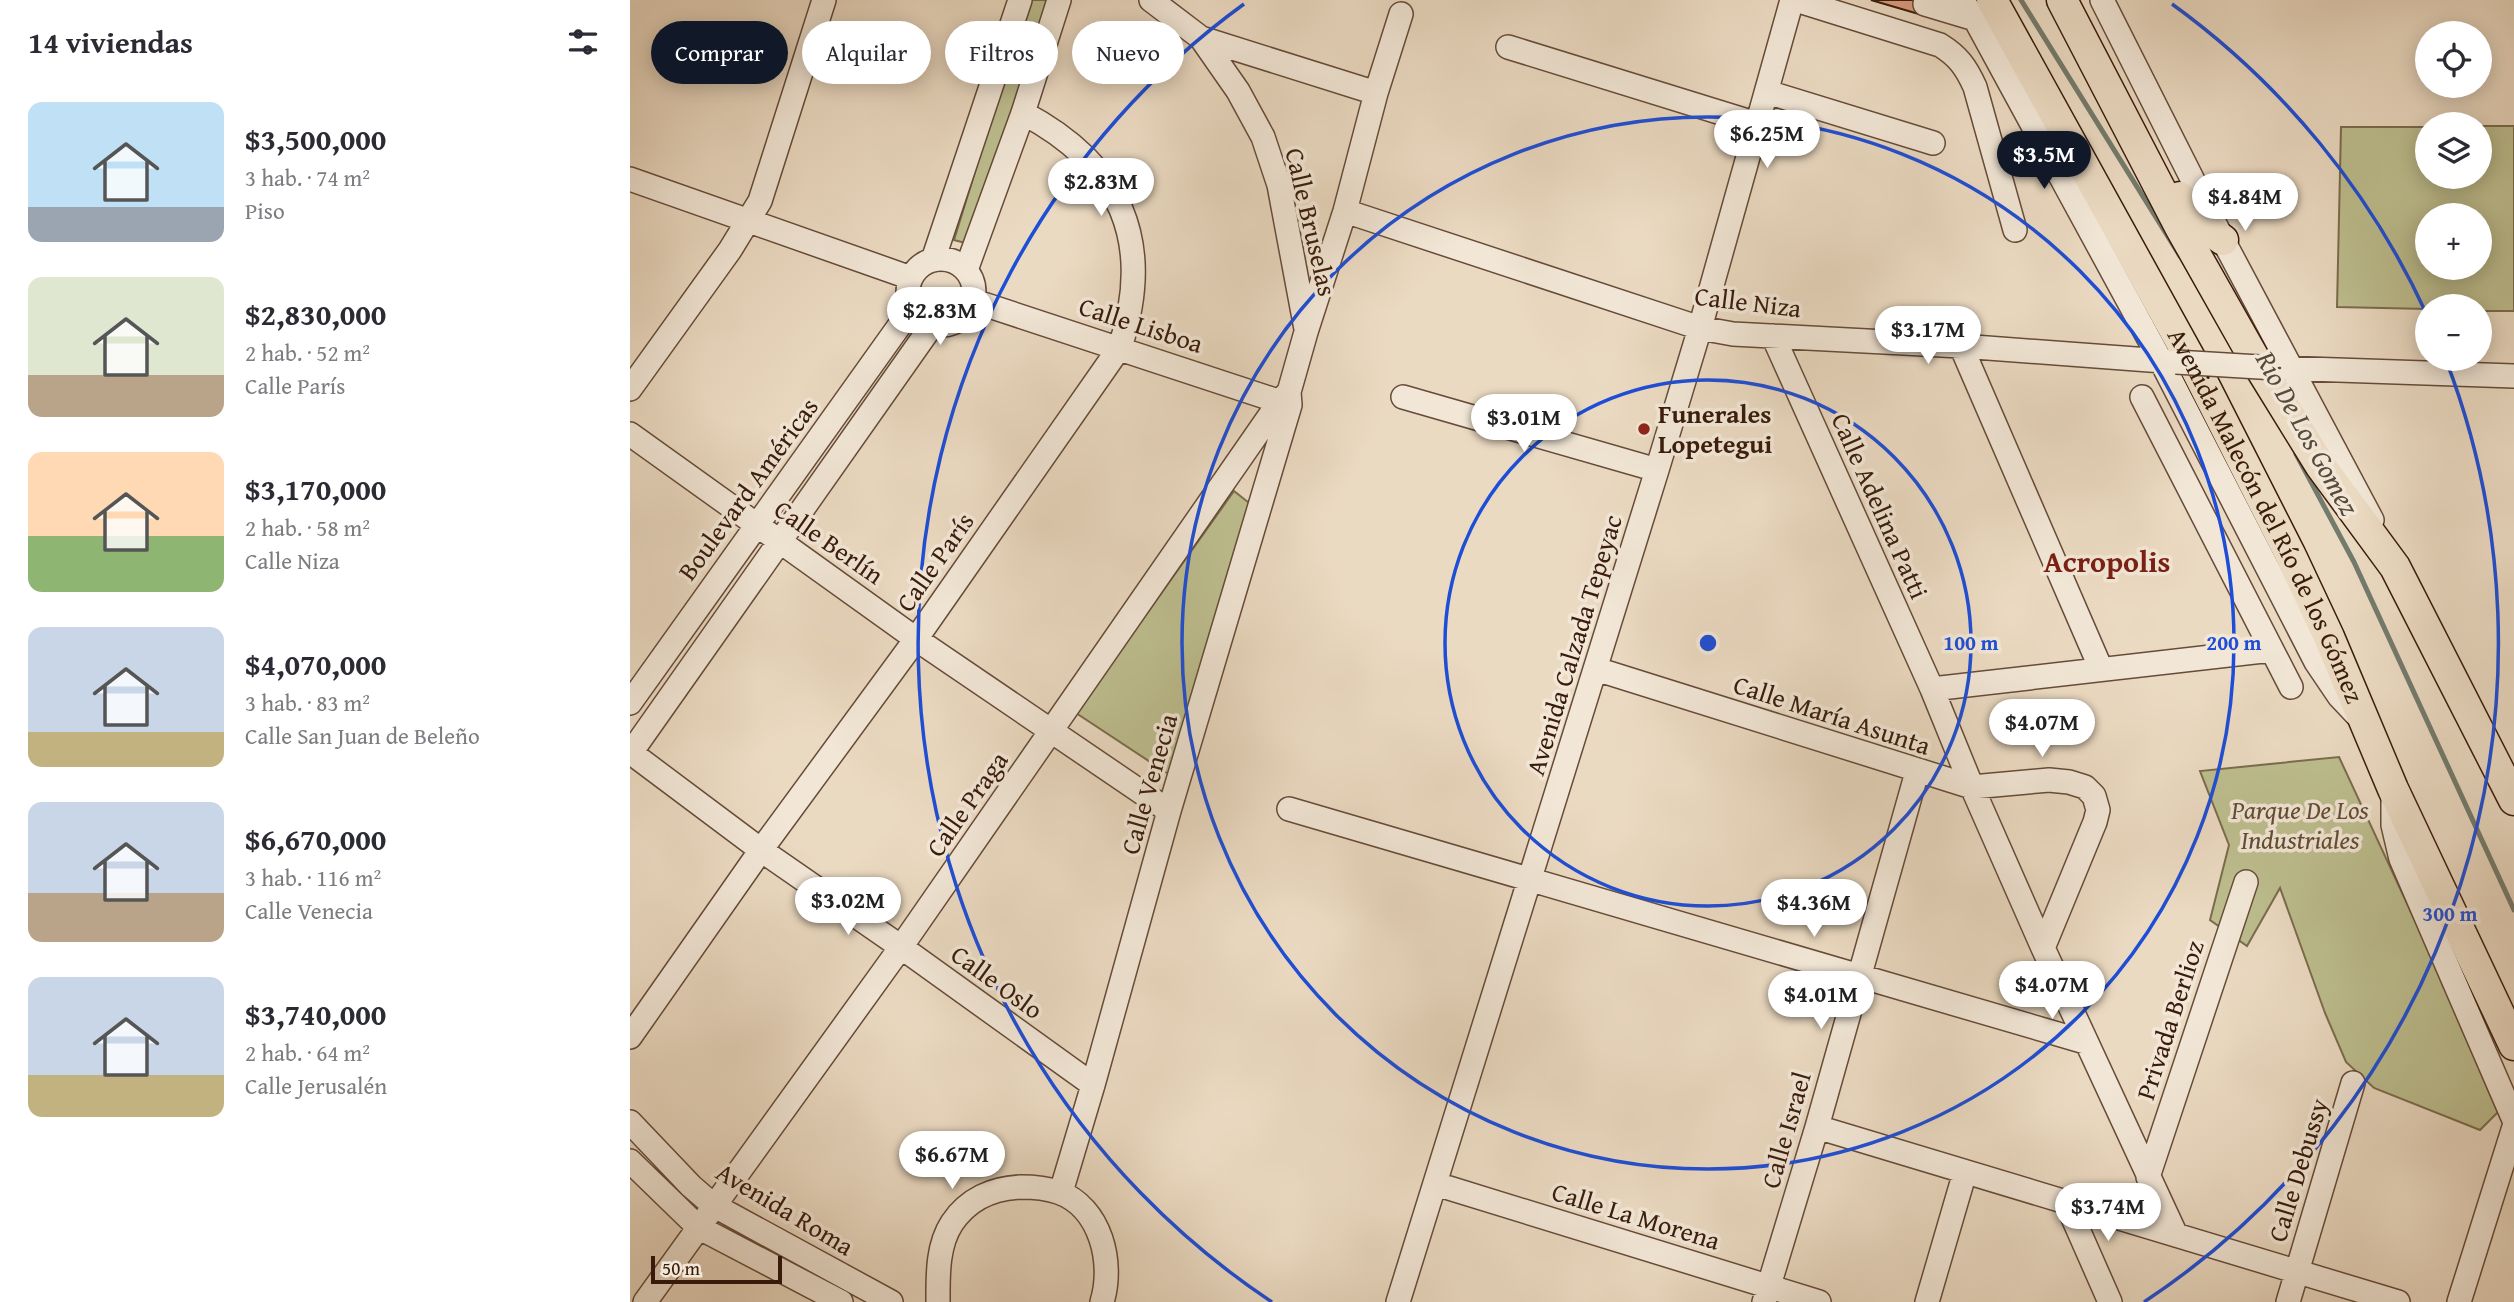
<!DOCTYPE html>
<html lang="es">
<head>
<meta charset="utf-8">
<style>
  body { margin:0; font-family:"Gentium Book Plus",serif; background:#f7f7f7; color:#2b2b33; height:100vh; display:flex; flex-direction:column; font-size:26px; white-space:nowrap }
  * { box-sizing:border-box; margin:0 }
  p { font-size:23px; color:#7c7c81 }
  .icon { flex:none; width:38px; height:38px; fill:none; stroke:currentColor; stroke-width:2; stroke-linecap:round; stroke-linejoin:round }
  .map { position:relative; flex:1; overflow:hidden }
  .drawer { display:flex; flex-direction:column; background:#fff; width:630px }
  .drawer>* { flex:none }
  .guide { position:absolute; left:21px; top:21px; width:665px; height:63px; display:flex; gap:14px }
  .buttons { position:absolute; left:1785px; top:21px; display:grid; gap:14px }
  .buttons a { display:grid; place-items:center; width:77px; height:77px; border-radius:50%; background:#fff; box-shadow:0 4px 18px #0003; font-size:35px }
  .scale { position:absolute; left:21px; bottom:18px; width:131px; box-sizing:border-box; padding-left:7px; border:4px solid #391b0b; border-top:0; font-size:19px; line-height:24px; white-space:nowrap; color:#391b0b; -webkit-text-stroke:5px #f2e7d7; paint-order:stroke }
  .price { position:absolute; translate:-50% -60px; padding:0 16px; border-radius:24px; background:#fff; color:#222; font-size:23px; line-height:46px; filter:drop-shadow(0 2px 4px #0008) }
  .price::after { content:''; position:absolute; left:50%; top:42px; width:21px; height:16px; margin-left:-10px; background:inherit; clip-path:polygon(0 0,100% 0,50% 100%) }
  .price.selected { background:#111827; color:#fff }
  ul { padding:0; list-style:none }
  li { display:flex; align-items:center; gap:21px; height:175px; padding:0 28px }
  li span { display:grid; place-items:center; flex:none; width:196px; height:140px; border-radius:14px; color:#555 }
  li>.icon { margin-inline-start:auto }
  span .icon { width:84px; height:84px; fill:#fffc; stroke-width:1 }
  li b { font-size:30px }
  h2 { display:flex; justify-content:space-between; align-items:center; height:84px; padding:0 28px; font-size:30px }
  .chip { padding:0 24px; border-radius:32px; background:#fff; box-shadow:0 4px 18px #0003; font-size:24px; line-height:63px }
  .chip.selected { background:#111827; color:#fff }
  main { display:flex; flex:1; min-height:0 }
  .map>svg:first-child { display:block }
  .green { fill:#bdbe8f; stroke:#7b6c4d; stroke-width:2; fill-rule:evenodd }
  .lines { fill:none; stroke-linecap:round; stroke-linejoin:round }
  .stream { stroke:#737b6d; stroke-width:5 }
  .building { fill:#dd9b81; stroke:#391b0b; stroke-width:2 }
  .minor-casing { stroke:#664b39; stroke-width:26 }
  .major-casing { stroke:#391b0b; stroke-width:33 }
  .minor { stroke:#f2e7d7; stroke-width:23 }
  .major { stroke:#ebdac2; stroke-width:30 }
  .minor-bridge-casing { stroke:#664b39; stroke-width:26; stroke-linecap:butt }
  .minor-bridge { stroke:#f2e7d7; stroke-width:23 }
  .ring { fill:none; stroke:#1d4ed8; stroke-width:3.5 }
  .poi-dot { fill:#8f2418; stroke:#f2e7d7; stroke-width:2.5 }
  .labels { text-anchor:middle; stroke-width:7; stroke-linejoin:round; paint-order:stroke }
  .street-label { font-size:26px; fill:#391b0b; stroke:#f2e7d7 }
  .poi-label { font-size:26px; font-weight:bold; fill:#391b0b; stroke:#f2e7d7; text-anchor:start }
  .park-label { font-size:26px; font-style:italic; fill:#614c33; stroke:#f2e7d7 }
  .water-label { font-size:28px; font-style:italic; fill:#564b3c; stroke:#f2e7d7 }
  .quarter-label { font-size:30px; font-weight:bold; fill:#7a1f14; stroke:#f2e7d7 }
  .centre { fill:#1d4ed8; stroke:#f2e7d7; stroke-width:3.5 }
  .ring-label { font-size:21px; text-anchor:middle; font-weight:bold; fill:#1d4ed8; stroke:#f2e7d7; stroke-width:7; stroke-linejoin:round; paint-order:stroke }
</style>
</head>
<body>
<main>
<section class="drawer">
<h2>14 viviendas<svg class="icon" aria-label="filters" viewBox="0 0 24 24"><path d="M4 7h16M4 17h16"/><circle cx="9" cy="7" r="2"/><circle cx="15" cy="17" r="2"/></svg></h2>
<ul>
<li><span style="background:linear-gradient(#bfe0f5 75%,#9aa5b1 0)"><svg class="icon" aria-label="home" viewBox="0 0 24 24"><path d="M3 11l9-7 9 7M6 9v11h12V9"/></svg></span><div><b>$3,500,000</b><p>3 hab. · 74 m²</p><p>Piso</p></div></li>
<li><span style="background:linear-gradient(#dfe7d0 70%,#b9a48a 0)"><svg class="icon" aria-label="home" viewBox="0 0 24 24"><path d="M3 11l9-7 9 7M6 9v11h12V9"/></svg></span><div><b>$2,830,000</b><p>2 hab. · 52 m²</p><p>Calle París</p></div></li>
<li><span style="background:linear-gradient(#ffd9b3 60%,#8fb573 0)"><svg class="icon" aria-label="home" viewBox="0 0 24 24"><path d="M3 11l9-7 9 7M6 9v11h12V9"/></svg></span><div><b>$3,170,000</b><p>2 hab. · 58 m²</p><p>Calle Niza</p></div></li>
<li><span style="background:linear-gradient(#c9d6e8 75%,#c2b280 0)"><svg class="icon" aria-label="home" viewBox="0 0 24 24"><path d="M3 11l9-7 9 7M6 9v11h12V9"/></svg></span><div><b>$4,070,000</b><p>3 hab. · 83 m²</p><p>Calle San Juan de Beleño</p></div></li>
<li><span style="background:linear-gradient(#c9d6e8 65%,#b9a48a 0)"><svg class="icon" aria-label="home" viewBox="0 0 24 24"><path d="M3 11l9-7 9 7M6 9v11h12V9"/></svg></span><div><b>$6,670,000</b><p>3 hab. · 116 m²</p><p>Calle Venecia</p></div></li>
<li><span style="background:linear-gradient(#c9d6e8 70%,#c2b280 0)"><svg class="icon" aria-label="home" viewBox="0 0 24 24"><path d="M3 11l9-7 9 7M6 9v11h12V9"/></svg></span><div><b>$3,740,000</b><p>2 hab. · 64 m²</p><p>Calle Jerusalén</p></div></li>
</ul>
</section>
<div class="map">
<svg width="1884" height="1302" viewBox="0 0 1884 1302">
  <rect width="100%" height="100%" fill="#ebdac2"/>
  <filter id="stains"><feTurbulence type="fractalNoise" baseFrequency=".00286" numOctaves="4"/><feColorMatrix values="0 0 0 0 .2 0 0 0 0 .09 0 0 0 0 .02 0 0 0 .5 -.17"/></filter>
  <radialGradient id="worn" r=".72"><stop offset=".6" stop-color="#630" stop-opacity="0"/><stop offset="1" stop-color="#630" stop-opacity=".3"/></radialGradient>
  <path class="green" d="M398,0H419L343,245L324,240Z
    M1850,126H1884V311H1850V306H1797V309L1707,307L1711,127H1797V177H1850ZM1797,215H1850V268H1797Z
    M604,491L623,506L543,777L446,713Z
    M1709,757L1872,1108L1850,1130L1744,1088L1716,1062L1695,1013L1650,888L1617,946L1580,920L1599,845L1570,771Z"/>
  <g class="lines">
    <path class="stream" d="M1391,0L1550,256
      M1666,454L1724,562L1884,910"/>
  </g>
  <path class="building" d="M1241,0H1296L1292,15Z"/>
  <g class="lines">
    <defs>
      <path id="minor" d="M521,0L571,38L608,91L633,137L649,185L676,329
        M1166,0L1310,45C1328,56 1336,67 1345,87L1385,230
        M1332,0L1345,19L1531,361L1686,662L1709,696L1726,714
        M1472,0L1593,240L1742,520
        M1295,4L1345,19
        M571,38L746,93
        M878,47L1127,124
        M1137,92L1303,143
        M0,179L281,278
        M715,211L1070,328L1103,334L1331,346L1546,362
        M278 292a33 33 0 1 1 66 0a33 33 0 1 1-66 0Z
        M303,260L390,0
        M336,270L393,113L429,0
        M344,301L660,405
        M1143,336L1302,689L1342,787L1413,948L1546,1235
        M1331,346L1471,669
        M1650,368L1884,376
        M0,389L100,250L130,201L194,0
        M773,397L1027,470
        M1512,397L1661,687
        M0,434L286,639L539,811
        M966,669L1342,787L1419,780L1439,782L1455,787L1464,796L1468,810L1465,822L1413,948
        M1302,689L1642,650
        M0,703L282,308
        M0,752L131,850L271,947L463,1085
        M0,754L303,324
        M1763,796V825L1771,859L1884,1120
        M659,809L1455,1042
        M0,1037L131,850L286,639L490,347C525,241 490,164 393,113
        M0,1122L61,1186L83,1205L261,1302
        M1187,1127L1768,1302
        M0,1161L68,1227L211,1302
        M1518,1177L1616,882
        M806,1184L1189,1302
        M431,1192L463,1085L539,811L660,405L659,392L676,332L715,211L746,93L771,14
        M1436,1202L1480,1302
        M15,1302L271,947L650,401L659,392
        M308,1302C308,1276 307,1246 322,1223C338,1199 363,1188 391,1187C403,1187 416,1188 428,1192C471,1207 484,1263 472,1302
        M768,1302L1027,470L1070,328L1162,0
        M1134,1302L1187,1127L1287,772
        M1297,1302L1335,1172
        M1658,1302L1723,1083
        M1829,1302L1884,1127"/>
      <g id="major">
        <path id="s1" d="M1362,0L1566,369L1660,554L1699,637L1763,789L1884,1045"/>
        <path d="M1432,0L1550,227L1624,358L1690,465L1765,567L1884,800"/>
        <path d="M1550,197L1570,224L1593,240"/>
      </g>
    </defs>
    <use href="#minor" class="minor-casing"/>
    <use href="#major" class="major-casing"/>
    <use href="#minor" class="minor"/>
    <use href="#major" class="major"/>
    <defs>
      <path id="minor-bridge" d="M1546,362L1646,368"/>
    </defs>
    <use href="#minor-bridge" class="minor-bridge-casing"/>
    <use href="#minor-bridge" class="minor-bridge"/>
  </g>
  <g class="ring">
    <circle cx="1078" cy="643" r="263"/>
    <circle cx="1078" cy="643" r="526"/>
    <path d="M642 1302A790 790 0 0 1 614 4M1542 4A790 790 0 0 1 1797 315M1816 360A790 790 0 0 1 1514 1302"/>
  </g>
  <circle class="poi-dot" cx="1014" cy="429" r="7"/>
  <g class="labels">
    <g class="street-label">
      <text transform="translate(681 222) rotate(77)" y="9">Calle Bruselas</text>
      <text transform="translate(1118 302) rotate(7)" y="9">Calle Niza</text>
      <text transform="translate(511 325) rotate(18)" y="9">Calle Lisboa</text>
      <text transform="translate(118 489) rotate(-54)" y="9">Boulevard Américas</text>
      <text transform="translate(1250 506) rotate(66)" y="9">Calle Adelina Patti</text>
      <text dy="9" stroke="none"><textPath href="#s1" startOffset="584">Avenida Malecón del Río de los Gómez</textPath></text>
      <text transform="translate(199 542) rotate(35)" y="9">Calle Berlín</text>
      <text transform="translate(305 562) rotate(-55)" y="9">Calle París</text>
      <text transform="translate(944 645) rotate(-73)" y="9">Avenida Calzada Tepeyac</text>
      <text transform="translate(1202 715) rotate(18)" y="9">Calle María Asunta</text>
      <text transform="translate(519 784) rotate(-74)" y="9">Calle Venecia</text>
      <text transform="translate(337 804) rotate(-55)" y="9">Calle Praga</text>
      <text transform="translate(367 982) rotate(36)" y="9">Calle Oslo</text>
      <text transform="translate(1540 1020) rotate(-72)" y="9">Privada Berlioz</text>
      <text transform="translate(1156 1130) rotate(-74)" y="9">Calle Israel</text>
      <text transform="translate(1668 1170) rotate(-73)" y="9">Calle Debussy</text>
      <text transform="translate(155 1209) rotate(31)" y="9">Avenida Roma</text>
      <text transform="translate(1006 1216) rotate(17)" y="9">Calle La Morena</text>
    </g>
    <g class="poi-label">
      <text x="1028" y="423">Funerales<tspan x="1028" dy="30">Lopetegui</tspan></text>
    </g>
    <g class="park-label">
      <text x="1670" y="819">Parque De Los<tspan x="1670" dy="30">Industriales</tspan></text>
    </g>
    <g class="water-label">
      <text transform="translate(1678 433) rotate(61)" y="10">Rio De Los Gomez</text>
    </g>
    <g class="quarter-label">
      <text x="1477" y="572">Acropolis</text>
    </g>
  </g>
  <circle cx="1078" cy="643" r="10" class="centre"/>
  <g class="ring-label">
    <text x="1341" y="650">100 m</text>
    <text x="1604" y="650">200 m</text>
    <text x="1820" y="921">300 m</text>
  </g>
  <rect width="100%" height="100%" filter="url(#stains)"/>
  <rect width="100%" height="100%" fill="url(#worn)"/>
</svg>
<div class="buttons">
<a><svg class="icon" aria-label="locate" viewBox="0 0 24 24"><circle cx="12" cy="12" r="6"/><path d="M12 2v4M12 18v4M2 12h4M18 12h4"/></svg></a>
<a><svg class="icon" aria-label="layers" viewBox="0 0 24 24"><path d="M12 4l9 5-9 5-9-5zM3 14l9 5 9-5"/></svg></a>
<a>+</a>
<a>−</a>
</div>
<div class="scale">50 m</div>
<b class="price" style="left:1137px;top:170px">$6.25M</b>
<b class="price selected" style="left:1414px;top:191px">$3.5M</b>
<b class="price" style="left:471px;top:218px">$2.83M</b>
<b class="price" style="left:1615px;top:233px">$4.84M</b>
<b class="price" style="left:310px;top:347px">$2.83M</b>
<b class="price" style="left:1298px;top:366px">$3.17M</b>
<b class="price" style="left:894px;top:454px">$3.01M</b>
<b class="price" style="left:1412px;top:759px">$4.07M</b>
<b class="price" style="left:218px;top:937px">$3.02M</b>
<b class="price" style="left:1184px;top:939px">$4.36M</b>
<b class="price" style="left:1422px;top:1021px">$4.07M</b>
<b class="price" style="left:1191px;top:1031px">$4.01M</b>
<b class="price" style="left:322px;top:1191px">$6.67M</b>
<b class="price" style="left:1478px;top:1243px">$3.74M</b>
<div class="guide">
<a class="chip selected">Comprar</a>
<a class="chip">Alquilar</a>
<a class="chip">Filtros</a>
<a class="chip">Nuevo</a>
</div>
</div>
</main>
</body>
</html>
